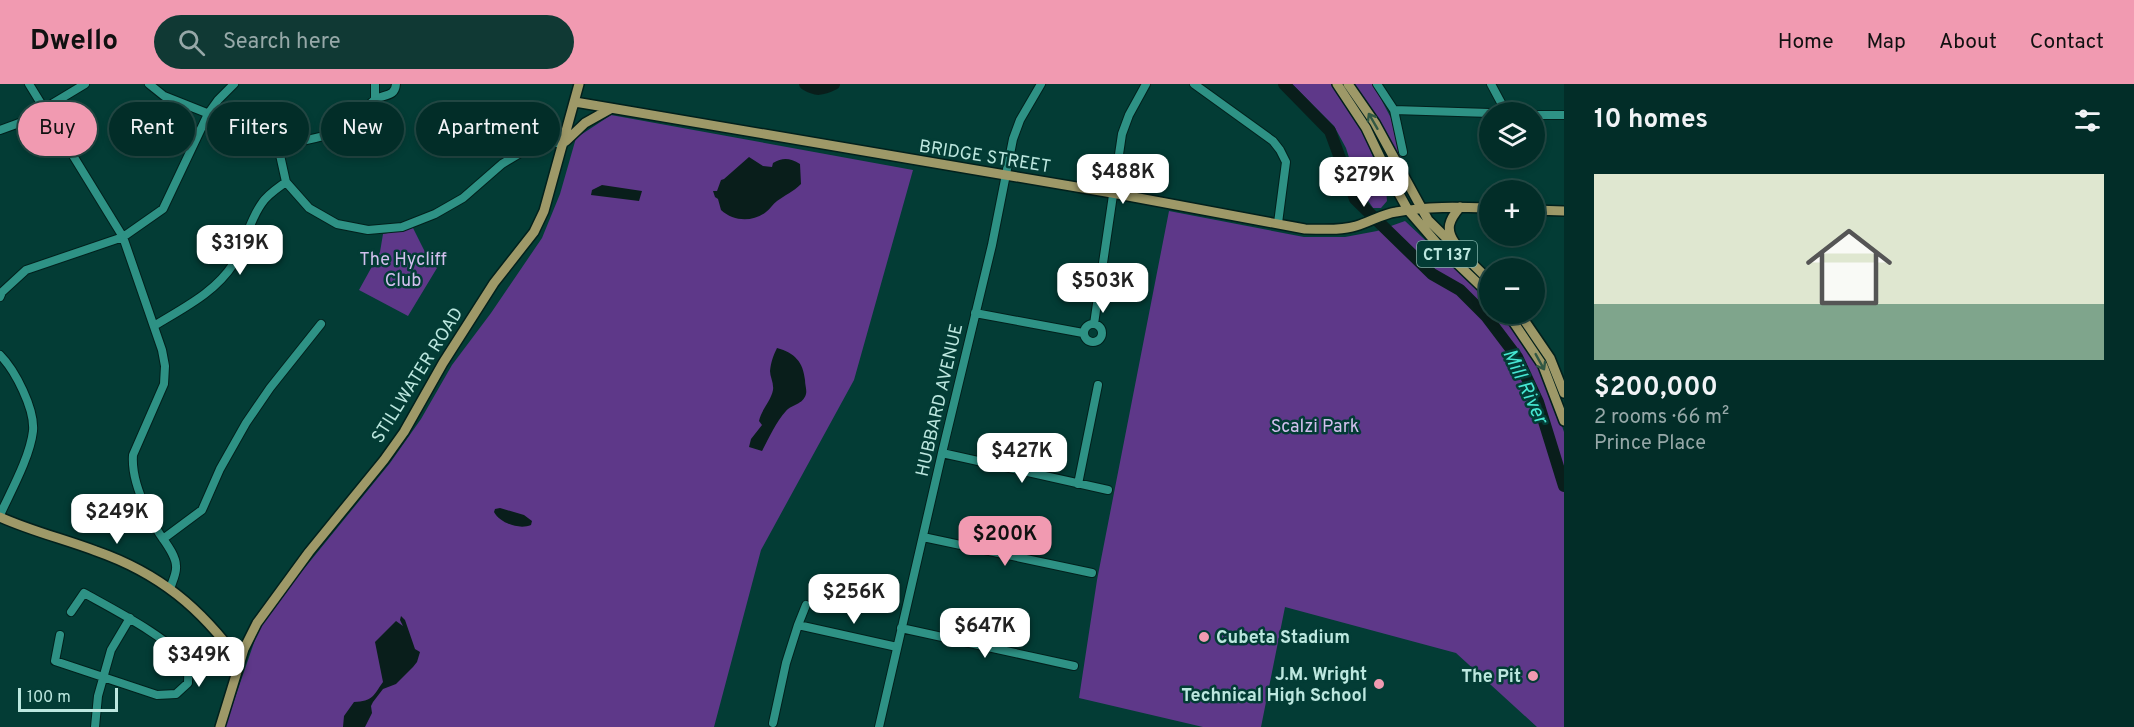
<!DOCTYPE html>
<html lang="en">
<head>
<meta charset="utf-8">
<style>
  body { margin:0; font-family:Overpass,sans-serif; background:#103934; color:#f1f3f6; height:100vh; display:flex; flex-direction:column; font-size:22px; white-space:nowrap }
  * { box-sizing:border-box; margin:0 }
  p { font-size:20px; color:#96a8a8 }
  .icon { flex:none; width:33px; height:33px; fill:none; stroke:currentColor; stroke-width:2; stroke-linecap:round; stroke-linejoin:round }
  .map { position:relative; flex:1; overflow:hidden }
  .drawer { display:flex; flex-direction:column; background:#022d28; width:570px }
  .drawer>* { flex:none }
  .guide { position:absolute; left:18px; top:18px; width:570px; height:54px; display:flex; gap:12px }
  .buttons { position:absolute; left:1479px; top:18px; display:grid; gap:12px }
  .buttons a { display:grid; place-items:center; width:66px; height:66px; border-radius:50%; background:#022d28; box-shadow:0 3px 9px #0003,0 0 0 2px #234945; font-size:30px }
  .scale { position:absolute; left:18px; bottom:15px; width:100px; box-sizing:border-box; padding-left:6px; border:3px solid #bce7df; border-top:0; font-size:16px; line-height:21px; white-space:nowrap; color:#bce7df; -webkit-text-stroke:4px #033c35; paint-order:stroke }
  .price { position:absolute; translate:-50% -51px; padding:0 14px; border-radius:12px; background:#fff; color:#222; font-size:20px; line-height:39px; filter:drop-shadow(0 2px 3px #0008) }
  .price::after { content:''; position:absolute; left:50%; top:36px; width:18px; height:14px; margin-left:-9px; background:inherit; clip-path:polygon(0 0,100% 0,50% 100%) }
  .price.on { background:#f19ab1; color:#111 }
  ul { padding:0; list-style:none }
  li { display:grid; align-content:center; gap:12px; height:318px; padding:0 30px }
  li+li { border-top:2px solid #234945 }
  li span { display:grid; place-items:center; height:186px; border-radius:0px; color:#555 }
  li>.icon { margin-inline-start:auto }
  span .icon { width:108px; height:108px; fill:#fffc; stroke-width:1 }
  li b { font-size:26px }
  h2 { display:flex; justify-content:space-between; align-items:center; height:72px; padding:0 30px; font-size:26px }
  .pill { padding:0 21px; border-radius:27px; background:#022d28; box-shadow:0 3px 9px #0003,0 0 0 2px #234945; font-size:21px; line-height:54px }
  .pill.on { background:#f19ab1; color:#111 }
  header { display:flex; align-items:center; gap:36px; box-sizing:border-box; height:84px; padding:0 30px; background:#f19ab1; color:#111 }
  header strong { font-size:28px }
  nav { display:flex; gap:33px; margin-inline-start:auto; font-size:21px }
  .search { width:420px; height:54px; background:#103934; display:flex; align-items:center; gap:15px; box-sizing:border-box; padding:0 21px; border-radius:33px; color:#96a8a8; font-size:22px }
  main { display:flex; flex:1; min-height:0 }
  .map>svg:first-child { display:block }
  .green { fill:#5e3889 }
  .water { fill:#091e1b }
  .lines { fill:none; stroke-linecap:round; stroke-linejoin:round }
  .river { stroke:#091e1b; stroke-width:12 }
  .minor-casing { stroke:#02201c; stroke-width:10 }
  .major-casing { stroke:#02201c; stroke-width:12 }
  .minor { stroke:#2e9285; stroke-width:8 }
  .major { stroke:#9e9968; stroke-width:9 }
  .oneway { stroke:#325844 }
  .poi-dot { fill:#f19ab1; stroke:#033c35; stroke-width:2 }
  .labels { text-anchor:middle; stroke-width:5; stroke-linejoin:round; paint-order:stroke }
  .shield { fill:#033c35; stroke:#84b4ac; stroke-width:1.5 }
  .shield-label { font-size:16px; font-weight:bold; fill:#bce7df }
  .street-label { font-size:18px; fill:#bce7df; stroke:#033c35 }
  .park-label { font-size:18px; fill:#d2c0ee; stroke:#033c35 }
  .poi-label { font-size:18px; font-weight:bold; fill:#bce7df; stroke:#033c35; text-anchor:end }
  .water-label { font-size:20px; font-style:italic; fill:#46e6d2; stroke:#033c35 }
</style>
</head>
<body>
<header>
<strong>Dwello</strong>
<div class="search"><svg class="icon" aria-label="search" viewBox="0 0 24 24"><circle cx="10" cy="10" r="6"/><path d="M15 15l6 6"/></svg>Search here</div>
<nav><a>Home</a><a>Map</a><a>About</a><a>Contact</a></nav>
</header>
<main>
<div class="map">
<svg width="1564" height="643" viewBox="0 0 1564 643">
  <rect width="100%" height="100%" fill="#033c35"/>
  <path class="green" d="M1292,0H1331L1363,48L1386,105L1387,117L1381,124H1373L1358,102L1346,64L1334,42Z
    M1354,0H1372L1374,2L1391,34L1399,69L1402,76L1399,77L1377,34Z
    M611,31L913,86L854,296L761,466L714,643H225L258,547L268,529L390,379L421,335L452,281L491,229L542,154L560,110L576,54Z
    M1169,127L1304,153H1345L1377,147L1405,137L1489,216L1490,230H1503C1533,265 1550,304 1564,348V643H1537L1456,569L1285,523L1261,643H1203L1079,614L1097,496Z
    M413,144L427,172L437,184L408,232L359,206L380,168L383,150Z"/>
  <path class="water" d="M749,73L763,82L772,83L773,79C783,73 790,74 800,80L801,100C793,108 785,111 777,117C773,120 770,125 766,128C753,138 734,138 721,126L718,115L715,113L713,107H717L721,96L724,95Z
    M602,101L642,107L639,117L591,111L592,106Z
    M777,264C795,269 803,278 805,296C805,301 807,306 806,310C803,321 792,320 786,327C776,338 769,354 762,367L749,363L751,355L762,341L759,337C761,326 771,317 773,306C774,299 770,293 770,287C771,278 773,272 777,264Z
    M500,424L524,431L532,437L531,441C519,446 500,439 494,428L495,425Z
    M401,532L405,536L415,565L420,568L417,578L413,583L396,600L383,605L373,618L371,622L372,629L365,643H343L344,632L354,618C373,617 373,612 383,598L375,558L396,537L403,542L400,536Z"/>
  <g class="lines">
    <path class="river" d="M805,0C816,7 822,6 834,0
      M1284,0L1330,47L1355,115L1432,190L1460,206L1486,232L1517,273L1538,318L1564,402"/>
    <defs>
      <path id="minor" d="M29,0L123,153L162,266L165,282L164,300L133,371C131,397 146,427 159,449C165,458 176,471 176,482C177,489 172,498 170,505
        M149,0L164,12L247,45L278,62L286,98L309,124L337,140L368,146L402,143L435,130L463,114L502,80L537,59H564
        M1194,0L1273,57L1280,66L1286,78L1278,139
        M1377,0L1394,26L1403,68
        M1491,0L1506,28
        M375,15V0
        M1394,26L1490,29
        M1534,31H1564
        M0,46L22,38L85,0
        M278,62C303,56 337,53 357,36C364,30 368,19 376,15C385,10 395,13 396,0
        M0,213L2,208L26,186L123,153L163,125L208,30L218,16L234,0
        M975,229L1083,249
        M1084 249a9 9 0 1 1 18 0a9 9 0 1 1-18 0Z
        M1094,240L1122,50L1129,31L1146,0
        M154,242C183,224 215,209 234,179C245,160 249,137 262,119C268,110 278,104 286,98
        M0,271C15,286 35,325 33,347C30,373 11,407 0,431
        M942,369L1108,406
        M1078,400L1098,301
        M923,453L1092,489
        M163,455L202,426L220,385L246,339L270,304L321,240
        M806,521L798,541L897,563
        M901,544L1074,582
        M60,551L55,577L157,611L176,610L188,599C188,594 189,585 187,580C176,557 107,522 84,509L71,528
        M773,639L786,579L798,541
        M95,643L98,612L111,566L130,534
        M879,643L942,369L992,161L1013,55L1020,36L1041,0"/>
      <path id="major" d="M1337,0L1366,44L1388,90L1408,126L1440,163L1490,211
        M1348,0L1375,39L1428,136L1490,197
        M575,18L1112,109L1305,145C1321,145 1340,147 1356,142C1370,138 1382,130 1396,128C1427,122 1458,123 1490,124
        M566,57L585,39L610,25
        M1534,126L1564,127
        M1455,159C1445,145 1449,136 1460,123
        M1508,230L1543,282L1564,337
        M1520,230L1550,274L1564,309
        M0,433C31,447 64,455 96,467C159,489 201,524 240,578
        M220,643L244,565L257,539L309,468L384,376L404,348L443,279L494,199L534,148L544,127L579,0"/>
    </defs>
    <use href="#minor" class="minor-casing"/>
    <use href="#major" class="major-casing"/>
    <use href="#minor" class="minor"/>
    <use href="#major" class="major"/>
  </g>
  <defs><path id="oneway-shaft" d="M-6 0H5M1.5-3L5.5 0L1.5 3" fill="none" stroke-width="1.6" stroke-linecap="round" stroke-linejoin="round" transform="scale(1.5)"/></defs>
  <g class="oneway">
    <use href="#oneway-shaft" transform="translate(1373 37) rotate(-120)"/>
    <use href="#oneway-shaft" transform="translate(1540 278) rotate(61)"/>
  </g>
  <g class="poi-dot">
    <circle cx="1204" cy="553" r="6"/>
    <circle cx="1533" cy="592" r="6"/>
    <circle cx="1379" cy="600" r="6"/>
  </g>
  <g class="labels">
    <rect class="shield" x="1417" y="157" width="60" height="26" rx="4.5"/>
    <g class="shield-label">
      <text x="1447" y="176">CT 137</text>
    </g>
    <g class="street-label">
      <text transform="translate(985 72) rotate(9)" y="6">BRIDGE STREET</text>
      <text transform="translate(417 291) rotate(-58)" y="6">STILLWATER ROAD</text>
      <text transform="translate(939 316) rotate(-77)" y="6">HUBBARD AVENUE</text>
    </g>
    <g class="park-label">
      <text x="403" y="181">The Hycliff<tspan x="403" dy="21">Club</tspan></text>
      <text x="1315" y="348">Scalzi Park</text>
    </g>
    <g class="poi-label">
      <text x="1216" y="559" text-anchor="start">Cubeta Stadium</text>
      <text x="1367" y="596">J.M. Wright<tspan x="1367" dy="21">Technical High School</tspan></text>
      <text x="1521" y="598">The Pit</text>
    </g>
    <g class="water-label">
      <text transform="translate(1526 302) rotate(65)" y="7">Mill River</text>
    </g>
  </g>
</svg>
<div class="buttons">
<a><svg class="icon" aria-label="layers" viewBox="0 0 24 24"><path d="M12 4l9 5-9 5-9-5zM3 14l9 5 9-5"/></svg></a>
<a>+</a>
<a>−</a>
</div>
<div class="scale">100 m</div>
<b class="price" style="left:1123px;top:121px">$488K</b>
<b class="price" style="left:1364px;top:124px">$279K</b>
<b class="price" style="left:240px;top:192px">$319K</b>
<b class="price" style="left:1103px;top:230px">$503K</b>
<b class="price" style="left:1022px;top:400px">$427K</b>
<b class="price" style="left:117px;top:461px">$249K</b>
<b class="price on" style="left:1005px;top:483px">$200K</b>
<b class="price" style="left:854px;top:541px">$256K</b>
<b class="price" style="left:985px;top:575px">$647K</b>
<b class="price" style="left:199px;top:604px">$349K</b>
<div class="guide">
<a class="pill on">Buy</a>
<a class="pill">Rent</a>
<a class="pill">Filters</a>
<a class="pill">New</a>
<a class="pill">Apartment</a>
</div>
</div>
<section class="drawer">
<h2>10 homes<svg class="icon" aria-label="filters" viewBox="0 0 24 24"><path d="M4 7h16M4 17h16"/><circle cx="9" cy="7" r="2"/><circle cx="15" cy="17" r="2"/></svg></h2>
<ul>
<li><span style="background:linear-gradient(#dfe7d0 70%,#7fa58c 0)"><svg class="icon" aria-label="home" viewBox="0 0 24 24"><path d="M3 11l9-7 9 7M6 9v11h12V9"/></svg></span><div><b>$200,000</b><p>2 rooms · 66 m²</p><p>Prince Place</p></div></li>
</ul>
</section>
</main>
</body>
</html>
